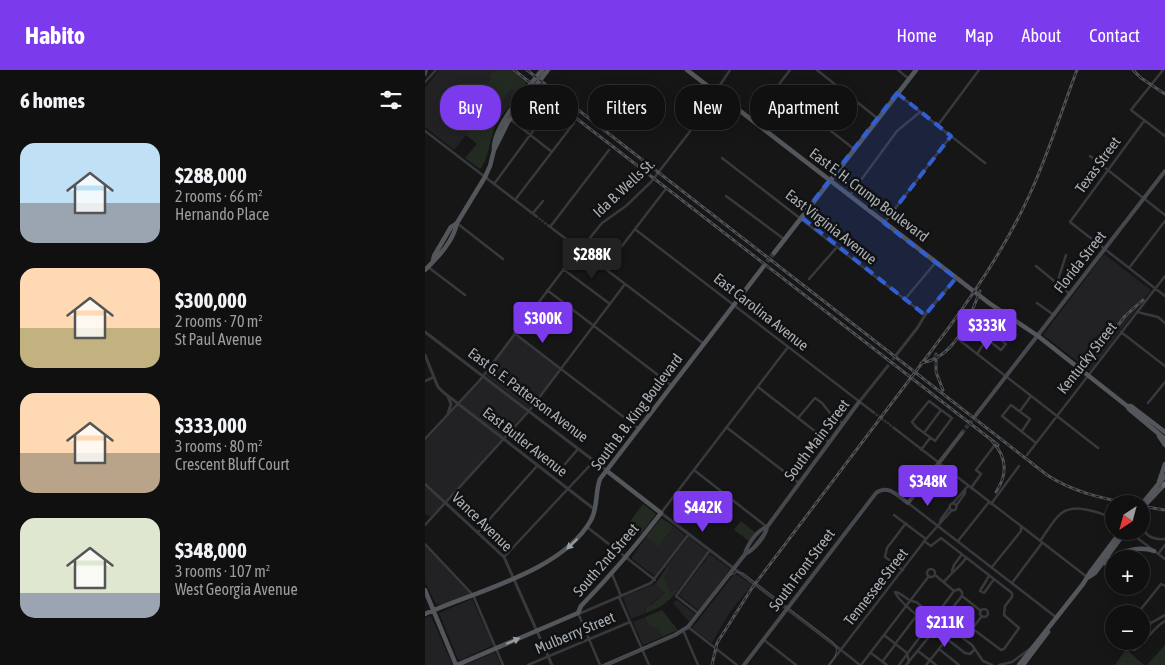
<!DOCTYPE html>
<html lang="en">
<head>
<meta charset="utf-8">
<style>
  body { margin:0; font-family:"Asap Condensed",sans-serif; background:#1e1e1f; color:#f1f3f6; height:100vh; display:flex; flex-direction:column; font-size:19px; white-space:nowrap }
  * { box-sizing:border-box; margin:0 }
  p { font-size:16px; color:#9c9d9f }
  .icon { flex:none; width:28px; height:28px; fill:none; stroke:currentColor; stroke-width:2; stroke-linecap:round; stroke-linejoin:round }
  .map { position:relative; flex:1; overflow:hidden }
  .details { display:flex; flex-direction:column; background:#101011; width:425px }
  .details>* { flex:none }
  .guide { position:absolute; left:15px; top:15px; width:475px; height:45px; display:flex; gap:10px }
  .needle { width:32px; rotate:216deg }
  .tools { position:absolute; left:680px; top:425px; display:grid; gap:10px }
  .tools a { display:grid; place-items:center; width:45px; height:45px; border-radius:50%; background:#101011; box-shadow:0 2px 12px #0003,0 0 0 1px #303031; font-size:25px }
  .price { position:absolute; translate:-50% -42px; padding:0 11px; border-radius:5px; background:#7c3aed; color:#fff; font-size:16px; line-height:32px; filter:drop-shadow(0 1px 2px #0008) }
  .price::after { content:''; position:absolute; left:50%; top:30px; width:15px; height:11px; margin-left:-8px; background:inherit; clip-path:polygon(0 0,100% 0,50% 100%) }
  .price.current { background:#222; color:#fff }
  ul { padding:0; list-style:none }
  li { display:flex; align-items:center; gap:15px; height:125px; padding:0 20px }
  li span { display:grid; place-items:center; flex:none; width:140px; height:100px; border-radius:15px; color:#555 }
  li>.icon { margin-inline-start:auto }
  span .icon { width:60px; height:60px; fill:#fffc; stroke-width:1 }
  li b { font-size:21px }
  h2 { display:flex; justify-content:space-between; align-items:center; height:60px; padding:0 20px; font-size:21px }
  .chip { padding:0 18px; border-radius:20px; background:#101011; box-shadow:0 2px 12px #0003,0 0 0 1px #303031; font-size:18px; line-height:45px }
  .chip.current { background:#7c3aed; color:#fff }
  header { display:flex; align-items:center; gap:30px; box-sizing:border-box; height:70px; padding:0 25px; background:#7c3aed; color:#fff }
  header strong { font-size:24px }
  nav { display:flex; gap:28px; margin-inline-start:auto; font-size:18px }
  main { display:flex; flex:1; min-height:0 }
  .map>svg:first-child { display:block }
  .built { fill:#222224 }
  .green { fill:#232a22 }
  .lines { fill:none; stroke-linecap:round; stroke-linejoin:round }
  .minor-tunnel { stroke:#333537; stroke-width:2.5; stroke-dasharray:2.5 1; stroke-linecap:butt }
  .tertiary-tunnel { stroke:#333537; stroke-width:3; stroke-dasharray:3 1.5; stroke-linecap:butt }
  .secondary-tunnel { stroke:#333537; stroke-width:4; stroke-dasharray:4 2; stroke-linecap:butt }
  .primary-tunnel { stroke:#333537; stroke-width:4.5; stroke-dasharray:4.5 2; stroke-linecap:butt }
  .minor { stroke:#37393c; stroke-width:2.5 }
  .tertiary { stroke:#37393c; stroke-width:3 }
  .secondary { stroke:#45484c; stroke-width:4 }
  .primary { stroke:#53575b; stroke-width:4.5 }
  .motorway { stroke:#63686d; stroke-width:5 }
  .tram { stroke:#4e5155; stroke-width:1 }
  .rail-casing { stroke:#4e5155; stroke-width:3 }
  .rail { stroke:#111112; stroke-width:1; stroke-dasharray:4; stroke-linecap:butt }
  .oneway { fill:#979ea4 }
  .marked { fill:#325dd3; fill-opacity:0.2; stroke:#325dd3; stroke-width:4; stroke-dasharray:10 6; stroke-linejoin:round }
  .labels { text-anchor:middle; stroke-width:5; stroke-linejoin:round; paint-order:stroke }
  .street-label { font-size:15px; fill:#a8b0b6; stroke:#111112 }
</style>
</head>
<body>
<header>
<strong>Habito</strong>
<nav><a>Home</a><a>Map</a><a>About</a><a>Contact</a></nav>
</header>
<main>
<section class="details">
<h2>6 homes<svg class="icon" aria-label="filters" viewBox="0 0 24 24"><path d="M4 7h16M4 17h16"/><circle cx="9" cy="7" r="2"/><circle cx="15" cy="17" r="2"/></svg></h2>
<ul>
<li><span style="background:linear-gradient(#bfe0f5 60%,#9aa5b1 0)"><svg class="icon" aria-label="home" viewBox="0 0 24 24"><path d="M3 11l9-7 9 7M6 9v11h12V9"/></svg></span><div><b>$288,000</b><p>2 rooms · 66 m²</p><p>Hernando Place</p></div></li>
<li><span style="background:linear-gradient(#ffd9b3 60%,#c2b280 0)"><svg class="icon" aria-label="home" viewBox="0 0 24 24"><path d="M3 11l9-7 9 7M6 9v11h12V9"/></svg></span><div><b>$300,000</b><p>2 rooms · 70 m²</p><p>St Paul Avenue</p></div></li>
<li><span style="background:linear-gradient(#ffd9b3 60%,#b9a48a 0)"><svg class="icon" aria-label="home" viewBox="0 0 24 24"><path d="M3 11l9-7 9 7M6 9v11h12V9"/></svg></span><div><b>$333,000</b><p>3 rooms · 80 m²</p><p>Crescent Bluff Court</p></div></li>
<li><span style="background:linear-gradient(#dfe7d0 75%,#9aa5b1 0)"><svg class="icon" aria-label="home" viewBox="0 0 24 24"><path d="M3 11l9-7 9 7M6 9v11h12V9"/></svg></span><div><b>$348,000</b><p>3 rooms · 107 m²</p><p>West Georgia Avenue</p></div></li>
</ul>
</section>
<div class="map">
<svg width="740" height="595" viewBox="0 0 740 595">
  <rect width="100%" height="100%" fill="#161617"/>
  <path class="built" d="M14,0H86L102,12L71,54L66,65L62,82L41,65L29,80L0,57V18Z
    M679,184L726,220L665,301L618,265Z
    M89,265L135,299L104,339L60,305Z
    M58,307L102,341L78,367L35,333Z
    M33,335L77,369L21,431L0,412V371Z
    M0,415L19,433L5,447L0,444Z
    M249,456L261,466L230,506L207,489V487L221,467L234,477Z
    M264,467L283,482L253,520L251,519L246,522L238,507L242,497L240,498Z
    M0,475L46,523L45,524L16,535L11,534L0,512Z
    M285,484L305,499L304,500L275,539L273,540L254,525Z
    M309,504H311L327,515L305,542L287,573L268,559V557Z
    M235,508L230,515L240,523L220,539L221,543L206,549L198,527L230,514Z
    M47,529L68,575L36,590L33,589L14,543Z
    M252,530L270,544L264,552L248,533Z
    M6,546L27,594L26,595H0V548Z
    M220,547L224,557L227,556L228,558L233,556L237,567L218,575L208,552Z
    M70,582L76,595H40L68,583Z"/>
  <path class="green" d="M70,0H86L102,12L93,24L86,19L64,48L71,54C65,67 64,90 55,99L40,88L52,74L41,65L43,62C33,54 36,49 38,39C40,32 40,29 45,23L51,28L66,9L64,7Z
    M218,434L231,444L216,464L203,454Z
    M236,448L249,456L234,477L221,467Z
    M316,451L331,463L324,471L309,460Z
    M242,497L244,498L239,508L246,522L251,519L253,520C244,532 235,538 221,543V537L226,535L240,523L230,515Z
    M237,540L253,560L237,567L233,557L228,558L226,556L224,557L220,547Z
    M740,575V595H722Z
    M701,579L719,595H690Z"/>
  <g class="lines">
    <path class="minor-tunnel" d="M111,146L124,156
      M448,342L469,358"/>
    <path class="tertiary-tunnel" d="M462,297L472,284"/>
    <path class="secondary-tunnel" d="M537,363L551,345"/>
    <path class="primary-tunnel" d="M338,197L349,183
      M716,441L722,433"/>
    <path class="minor" d="M392,0L452,48
      M473,0L484,9
      M738,0L706,40L740,66
      M0,12L11,0
      M351,18L429,79
      M473,24L560,93
      M85,49L127,82
      M327,49L365,0
      M719,51L645,152L740,226
      M513,55L554,0
      M0,61L111,146
      M665,86L740,145
      M297,88L500,245
      M69,114L128,34
      M425,125L472,61L495,42
      M301,126L359,169
      M90,130L149,53
      M108,143L118,131
      M460,152L526,66
      M33,154L78,189
      M124,156L279,274
      M125,157L184,80
      M211,160L448,342
      M155,180L177,153L201,136L226,112L293,25V18L305,0
      M611,196L645,224
      M3,197L40,225
      M180,198L240,120
      M704,198L740,151
      M138,199L185,234
      M384,209L412,177
      M632,213L641,185
      M122,220L246,315
      M480,229L511,192
      M612,233L629,245
      M712,242L733,247L740,253
      M549,259L576,280L581,274L556,255
      M696,262L740,296
      M89,263L213,358
      M533,269L673,378
      M552,284L562,269
      M0,311L9,307
      M333,317L404,372
      M504,331L527,348L510,371L491,357L487,352Z
      M723,333L740,312
      M595,341L606,326
      M373,348L390,328L397,333L405,343L418,354
      M301,357L374,413
      M469,358L662,507
      M597,361L605,349L586,335L577,346L611,373
      M499,363L516,340
      M0,369L55,310L154,179
      M496,380L505,368
      M602,385L740,206
      M140,394L153,379
      M269,400L342,457
      M546,418L556,404L551,400L569,376
      M483,433L632,548
      M528,433L543,416
      M524.5 437a3.5 3.5 0 1 1 7 0a3.5 3.5 0 1 1-7 0Z
      M566,434L594,396
      M531,436L540,423V420
      M236,443L363,277
      M469,445L501,469
      M515,452L516,449L525,437
      M0,455L104,341L200,214
      M716,455C720,466 729,470 740,469
      M162,457L230,510
      M703,461L740,489
      M53,462L112,396
      M499,471L506,476L516,468L587,523V527L580,536L579,545L594,558L579,579L576,580L536,550
      M533,471L564,432
      M615,471C630,451 634,433 663,440C673,442 680,444 689,450
      M0,474L48,525L78,595
      M733,484L740,475
      M79,487L169,391
      M567,497L596,461V457
      M502 503a4 4 0 1 1 8 0a4 4 0 1 1-8 0Z
      M478,500L460,487L462,478L481,453
      M527,501L529,495L537,484
      M187,504L196,526
      M510,505L529,521
      M564,506L555,521L559,523L569,509
      M519,512C526,503 534,498 541,488
      M587,513L617,473
      M537,526L556,541
      M194,527L224,595
      M555 543a4 4 0 1 1 8 0a4 4 0 1 1-8 0Z
      M274,544L251,526L285,480
      M712,544L736,514L740,516
      M716,546L726,553
      M263,557L312,595
      M258,560L273,595
      M459,565L482,583L484,592
      M716,565L726,553L740,545
      M539,569L557,546
      M339,570L371,595
      M712,571L709,575V580C721,573 727,558 740,551
      M470,574L492,545
      M514,579L534,595
      M416,580L435,595
      M549,580L545,584L540,583C527,572 474,535 470,522C478,523 482,532 491,532L547,575L558,591L567,595
      M493,581L511,595
      M446,583L462,595
      M457,592L470,575
      M103,595L205,552
      M175,595L153,543H156L226,513L264,464
      M404,595L501,469L527,440
      M436,595L504,506
      M474,595L529,521L534,519L537,522V526L481,595
      M501,595L522,569
      M574,595L587,592L606,578"/>
    <path class="tertiary" d="M0,262L181,400
      M472,284L493,257L500,245L531,208
      M0,285L13,317L18,322L169,439
      M434,332L462,297
      M23,344L26,334L23,327
      M0,414L79,487L127,595
      M236,443L416,580"/>
    <path class="secondary" d="M0,4L1,0
      M551,345L740,101
      M320,484C328,481 341,466 342,457L434,332
      M181,595L250,565L263,557L320,484C322,475 333,459 342,457
      M319,595L451,423C463,414 473,426 483,433L537,363"/>
    <path class="primary" d="M262,0L564,233L613,266L702,336L704,339L740,369
      M69,80C67,57 102,19 117,0
      M349,183L491,0
      M8,191L9,186L26,157L32,153
      M0,200C13,187 28,172 32,153L60,107L65,96L69,80L83,52L123,0
      M702,336H706L740,362
      M734,366L740,375
      M734,412L740,394
      M722,433L740,414
      M717,434L740,406
      M680,493C694,482 712,475 729,481
      M664,507L670,503L701,461
      M0,520L31,595
      M0,544C51,521 138,501 166,450C173,438 170,422 175,409L338,197
      M32,595L153,543L156,536C185,506 211,476 236,443L182,401
      M594,595L658,514L666,501L696,461
      M598,595L623,562"/>
    <path class="motorway" d="M739,415L740,414"/>
    <path class="tram" d="M304,506L312,502L318,503L408,572C415,581 410,587 404,595
      M177,595L249,564L262,556L292,522L340,461"/>
    <defs>
      <path id="rail" d="M89,0L573,375
        M102,0L622,405C648,422 676,428 706,434
        M708,0L716,8L740,24
        M511,284V302L518,320
        M496,293C530,288 544,249 555,221
        M662,296L700,246L718,230
        M567,371C582,387 583,404 571,422
        M716,436L740,440
        M287,595L292,573L327,518L522,260C553,218 582,174 604,126C623,85 636,42 652,0"/>
    </defs>
    <use href="#rail" class="rail-casing"/>
    <use href="#rail" class="rail"/>
  </g>
  <defs><path id="oneway-solid" d="M-6-.8H1V-3.2L6.5 0L1 3.2V.8H-6Z" transform="scale(1.25)"/></defs>
  <g class="oneway">
    <use href="#oneway-solid" transform="translate(147 474) rotate(136)"/>
    <use href="#oneway-solid" transform="translate(88 571) rotate(-23)"/>
  </g>
  <path class="marked" d="M472,23L526,66L459,153L531,208L500,245L376,147Z"/>
  <g class="labels">
    <g class="street-label">
      <text transform="translate(673 95) rotate(-54)" y="5">Texas Street</text>
      <text transform="translate(199 118) rotate(-43)" y="5">Ida B. Wells St.</text>
      <text transform="translate(444 125) rotate(37)" y="5">East E. H. Crump Boulevard</text>
      <text transform="translate(406 157) rotate(38)" y="5">East Virginia Avenue</text>
      <text transform="translate(655 192) rotate(-52)" y="5">Florida Street</text>
      <text transform="translate(336 242) rotate(38)" y="5">East Carolina Avenue</text>
      <text transform="translate(662 288) rotate(-52)" y="5">Kentucky Street</text>
      <text transform="translate(103 325) rotate(37)" y="5">East G. E. Patterson Avenue</text>
      <text transform="translate(212 342) rotate(-53)" y="5">South B. B. King Boulevard</text>
      <text transform="translate(392 370) rotate(-53)" y="5">South Main Street</text>
      <text transform="translate(100 372) rotate(38)" y="5">East Butler Avenue</text>
      <text transform="translate(57 452) rotate(44)" y="5">Vance Avenue</text>
      <text transform="translate(181 490) rotate(-49)" y="5">South 2nd Street</text>
      <text transform="translate(377 500) rotate(-53)" y="5">South Front Street</text>
      <text transform="translate(451 517) rotate(-52)" y="5">Tennessee Street</text>
      <text transform="translate(150 563) rotate(-23)" y="5">Mulberry Street</text>
    </g>
  </g>
</svg>
<div class="tools">
<a><svg class="needle" viewBox="-14 -14 28 28"><path d="M0-13l5 13h-10z" fill="#e53935"/><path d="M0 13l5-13h-10z" fill="#9c9d9f"/></svg></a>
<a>+</a>
<a>−</a>
</div>
<b class="price current" style="left:167px;top:210px">$288K</b>
<b class="price" style="left:118px;top:274px">$300K</b>
<b class="price" style="left:562px;top:281px">$333K</b>
<b class="price" style="left:503px;top:437px">$348K</b>
<b class="price" style="left:278px;top:463px">$442K</b>
<b class="price" style="left:520px;top:578px">$211K</b>
<div class="guide">
<a class="chip current">Buy</a>
<a class="chip">Rent</a>
<a class="chip">Filters</a>
<a class="chip">New</a>
<a class="chip">Apartment</a>
</div>
</div>
</main>
</body>
</html>
